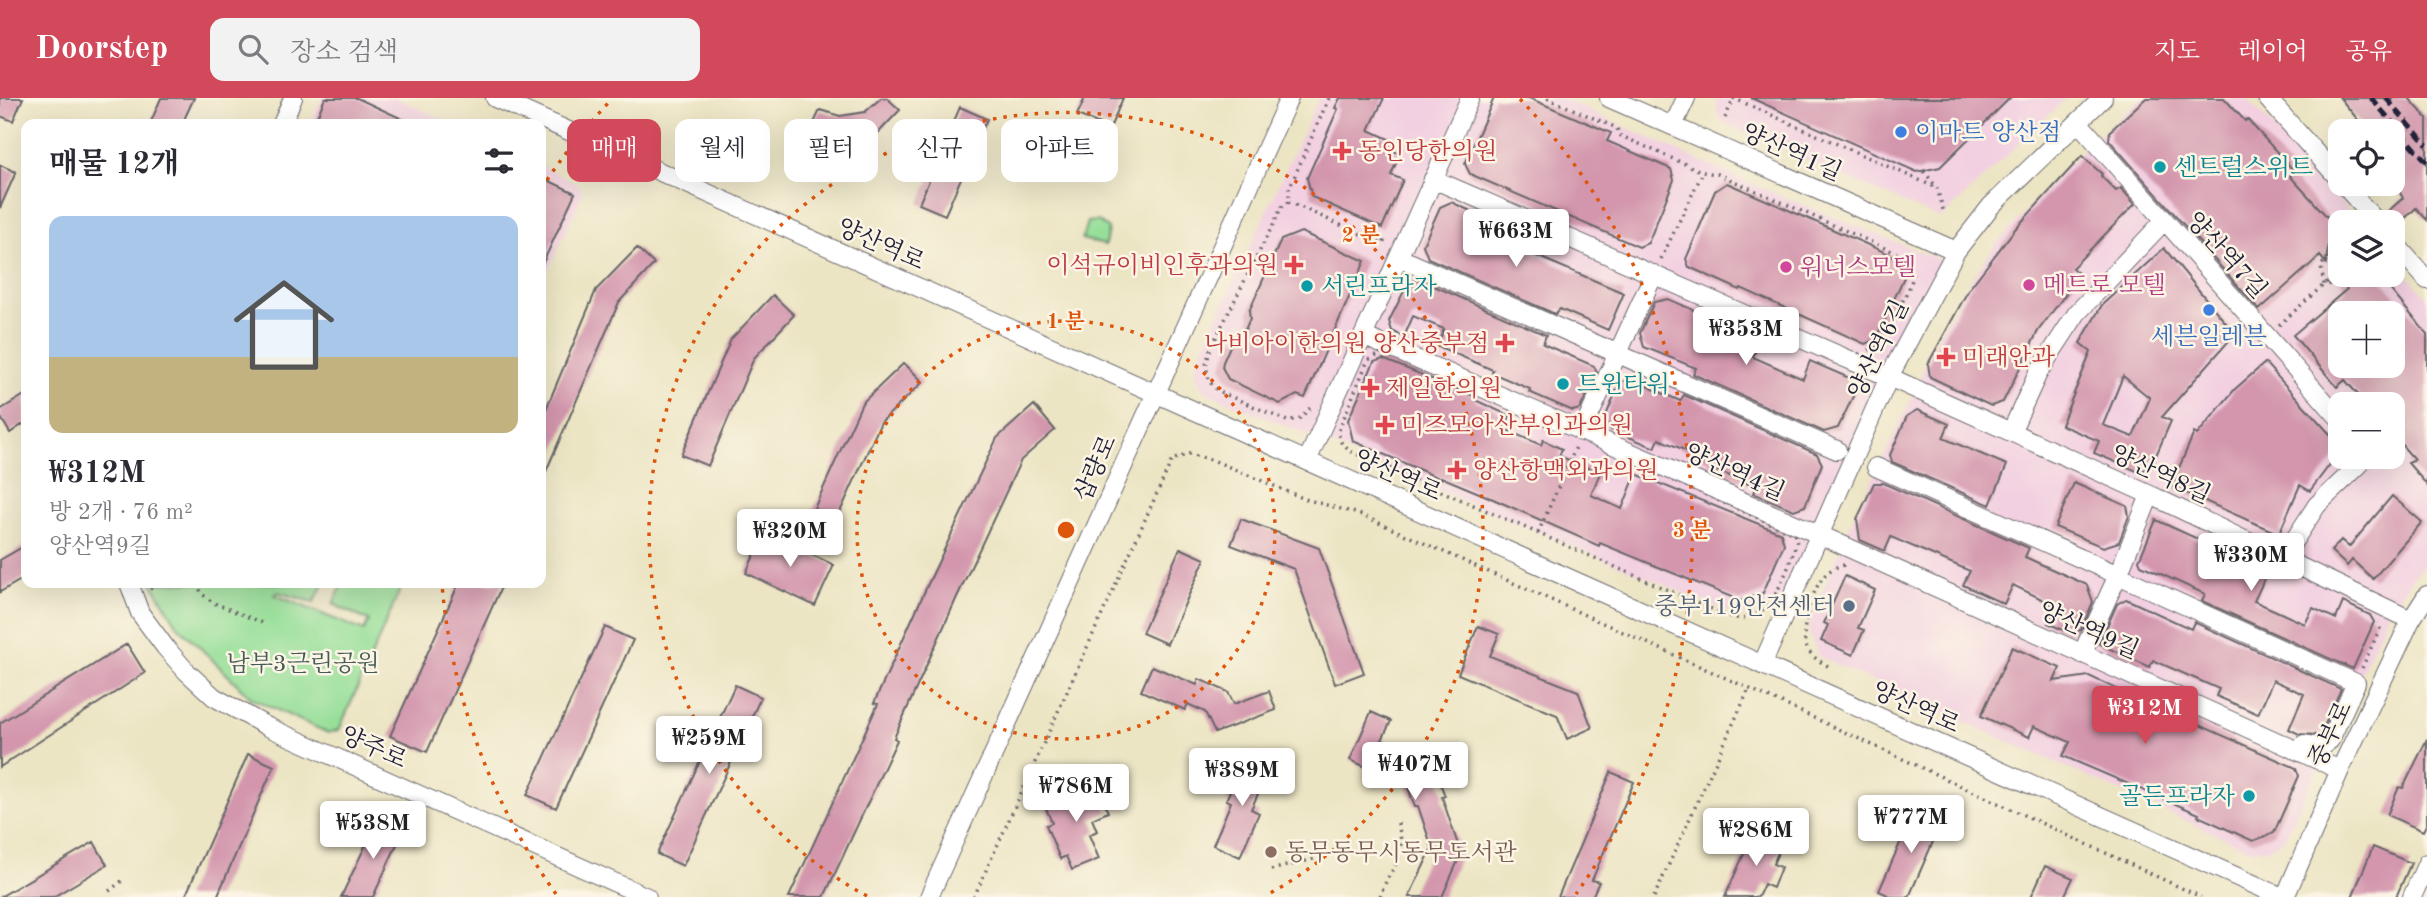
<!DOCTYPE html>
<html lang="ko">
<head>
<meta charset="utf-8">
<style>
  body { margin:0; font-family:"Old Standard TT","Noto Serif KR",serif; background:#f2f2f3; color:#2b2b33; height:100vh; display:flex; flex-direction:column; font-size:26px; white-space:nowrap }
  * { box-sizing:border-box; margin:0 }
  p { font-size:23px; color:#7c7c81 }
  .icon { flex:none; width:38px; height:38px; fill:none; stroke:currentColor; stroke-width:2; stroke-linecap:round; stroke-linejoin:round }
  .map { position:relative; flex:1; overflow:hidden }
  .sheet { position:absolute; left:21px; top:21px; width:525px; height:469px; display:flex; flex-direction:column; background:#fff; border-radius:14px; box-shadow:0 7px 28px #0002 }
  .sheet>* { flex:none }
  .top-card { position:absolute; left:567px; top:21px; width:665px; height:63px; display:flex; gap:14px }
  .controls { position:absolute; left:2328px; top:21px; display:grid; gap:14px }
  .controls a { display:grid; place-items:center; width:77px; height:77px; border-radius:14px; background:#fff; box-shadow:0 7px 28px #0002; font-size:35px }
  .price { position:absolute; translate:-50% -60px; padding:0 16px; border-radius:7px; background:#fff; color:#222; font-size:23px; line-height:46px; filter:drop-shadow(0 2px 4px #0008) }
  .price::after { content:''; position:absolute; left:50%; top:42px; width:21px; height:16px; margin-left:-10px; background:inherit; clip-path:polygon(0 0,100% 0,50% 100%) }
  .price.on { background:#d1495b; color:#fff }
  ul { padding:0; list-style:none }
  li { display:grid; align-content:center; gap:14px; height:371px; padding:0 28px }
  li span { display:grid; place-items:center; height:217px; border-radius:14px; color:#555 }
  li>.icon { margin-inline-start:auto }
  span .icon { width:126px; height:126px; fill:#fffc; stroke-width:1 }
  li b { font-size:30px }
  h2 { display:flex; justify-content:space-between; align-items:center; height:84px; padding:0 28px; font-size:30px }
  .pill { padding:0 24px; border-radius:14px; background:#fff; box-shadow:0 7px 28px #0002; font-size:24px; line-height:63px }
  .pill.on { background:#d1495b; color:#fff }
  header { display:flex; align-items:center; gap:42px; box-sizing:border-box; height:98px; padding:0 35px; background:#d1495b; color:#fff }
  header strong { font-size:33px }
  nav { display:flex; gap:38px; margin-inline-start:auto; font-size:24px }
  .search { width:490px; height:63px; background:#f2f2f3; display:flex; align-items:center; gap:18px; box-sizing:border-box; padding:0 24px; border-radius:14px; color:#7c7c81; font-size:26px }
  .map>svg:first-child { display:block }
  .built { fill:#f2cfe1; fill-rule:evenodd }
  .green { fill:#97df99; stroke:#5c806a; stroke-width:2 }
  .building { fill:#d396ad; fill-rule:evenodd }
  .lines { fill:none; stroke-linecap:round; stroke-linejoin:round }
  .minor-casing { stroke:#69666b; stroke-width:20 }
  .path { stroke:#69666b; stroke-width:3.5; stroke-dasharray:2 5; stroke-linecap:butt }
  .minor { stroke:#fff; stroke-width:18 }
  .rail { stroke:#22223b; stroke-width:5; stroke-dasharray:10 5; stroke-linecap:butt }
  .ring { fill:none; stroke:#de560e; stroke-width:3.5; stroke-dasharray:3.5 7 }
  .shop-dot { fill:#3f7fe0; stroke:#fcf5e5; stroke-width:2.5 }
  .health-dot { fill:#e0444e; stroke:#fcf5e5; stroke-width:2.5 }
  .culture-dot { fill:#0f9aa8; stroke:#fcf5e5; stroke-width:2.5 }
  .hotel-dot { fill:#d1479c; stroke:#fcf5e5; stroke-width:2.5 }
  .service-dot { fill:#5c6f8a; stroke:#fcf5e5; stroke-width:2.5 }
  .education-dot { fill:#8d6e63; stroke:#fcf5e5; stroke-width:2.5 }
  .labels { text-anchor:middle; stroke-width:5; stroke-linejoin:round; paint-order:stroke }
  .shop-label { font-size:24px; fill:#366cbe; stroke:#fcf5e5; text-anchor:start }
  .health-label { font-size:24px; fill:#be3a42; stroke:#fcf5e5; text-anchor:start }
  .street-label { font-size:24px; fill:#22223b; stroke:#fcf5e5 }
  .culture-label { font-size:24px; fill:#0d838f; stroke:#fcf5e5; text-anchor:start }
  .hotel-label { font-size:24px; fill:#b23c85; stroke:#fcf5e5; text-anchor:start }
  .service-label { font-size:24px; fill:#4e5e75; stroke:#fcf5e5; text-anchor:end }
  .park-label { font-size:24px; fill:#455b57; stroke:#fcf5e5 }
  .education-label { font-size:24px; fill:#785e54; stroke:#fcf5e5; text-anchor:start }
  .centre { fill:#de560e; stroke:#fcf5e5; stroke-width:3.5 }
  .ring-label { font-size:21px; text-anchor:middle; font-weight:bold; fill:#de560e; stroke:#fcf5e5; stroke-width:5; stroke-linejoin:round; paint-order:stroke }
</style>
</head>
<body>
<header>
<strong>Doorstep</strong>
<div class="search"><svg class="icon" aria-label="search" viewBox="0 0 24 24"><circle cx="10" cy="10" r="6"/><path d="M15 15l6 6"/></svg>장소 검색</div>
<nav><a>지도</a><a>레이어</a><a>공유</a></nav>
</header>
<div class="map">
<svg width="2427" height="799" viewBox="0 0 2427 799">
  <rect width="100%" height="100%" fill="#fcf5e5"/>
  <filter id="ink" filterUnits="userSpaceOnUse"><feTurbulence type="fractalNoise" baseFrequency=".0143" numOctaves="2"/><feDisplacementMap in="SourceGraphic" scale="14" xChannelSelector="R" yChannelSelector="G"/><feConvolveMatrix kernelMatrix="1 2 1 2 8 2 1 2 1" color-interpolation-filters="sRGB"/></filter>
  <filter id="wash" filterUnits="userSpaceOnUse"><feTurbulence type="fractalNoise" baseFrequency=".00686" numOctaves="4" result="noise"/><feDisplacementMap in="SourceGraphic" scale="28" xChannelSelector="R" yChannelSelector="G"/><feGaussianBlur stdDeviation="1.57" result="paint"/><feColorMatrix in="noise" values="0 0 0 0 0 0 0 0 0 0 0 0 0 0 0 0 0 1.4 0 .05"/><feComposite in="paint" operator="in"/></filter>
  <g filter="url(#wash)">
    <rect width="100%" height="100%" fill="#ece5c4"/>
    <path class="built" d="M322,0H395L453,26H310Z
      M1319,0H1560L1749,85L1938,161L1943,172L1786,500L1768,511L1749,516L1736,517L1220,300L1207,294L1200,286L1195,270L1201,254Z
      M1717,0H2066L1943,119H1936L1731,28L1721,22L1717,15Z
      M2141,0H2247L2359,124H2340V177H2392V161L2427,199V461L2409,484L2387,518L2324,657L2283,743L2266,751H2249L1819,559L1808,534L1810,522L1854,419L1911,302L1932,250L1964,193L1993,150L2072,63ZM2340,215H2392V268H2340ZM2340,306H2392V359H2340Z
      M541,67L580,88L582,97L541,187Z"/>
    <path class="green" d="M1098,123L1108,131L1105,147L1082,141L1087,124Z
      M152,485H324L314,504L278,494L275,497L364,533L369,523L333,506L343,485H403L339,632L328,635L251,600L177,527Z"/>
    <g id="blocks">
      <path class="building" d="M0,0H23L13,23L0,18Z
        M161,0H194L182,26H150Z
        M325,0H357L413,26H314Z
        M881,0H887L900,12L879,34L847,42L808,38L820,12L840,18L865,14Z
        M1085,0H1123L1110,30L1077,17Z
        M1340,0H1384L1369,32L1391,42L1387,50L1400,56L1391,77L1403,82L1382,130L1312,99L1307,80L1338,11L1335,10Z
        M1494,0H1529L1611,35L1607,43L1671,71L1674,82L1648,145L1639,149L1470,76L1465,66Z
        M1751,0H2010L1940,69L1917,74Z
        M2146,0H2224L2245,23L2247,21L2295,74L2290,78L2331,123L2326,165L2320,158L2259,212L2109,42L2110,33Z
        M2340,0H2409L2427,20V122L2416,110L2401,124H2388L2385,116L2403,100L2392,81V33H2367Z
        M960,9L987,21L945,117L919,106Z
        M2082,58L2102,76L2101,78L2116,93L2121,90L2135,106L2072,170L2080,177L2038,233L2003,304L1991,308L1930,279L1928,266L1969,191L2016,130Z
        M0,67L16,74L0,110Z
        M541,79L575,95L541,169Z
        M1727,85L1898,160L1905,177L1876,241L1865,246L1741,190L1740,192L1689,169L1686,161L1715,93Z
        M1451,104L1473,114L1471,119L1486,125L1482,133L1528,152L1527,154L1624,195L1608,232L1560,211L1555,216L1428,160L1423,147L1440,109Z
        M1301,134L1365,163L1305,300L1297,297L1280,306L1228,281L1222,269L1223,264L1234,239L1241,242L1250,220L1249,213L1281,142Z
        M637,150L654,166L619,204L541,385V323L596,192Z
        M2164,150L2235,236L2162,319L2171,323L2151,369L2139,374L2094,355L2099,343L2061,327L2091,254L2080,245L2102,207ZM2123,278L2150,300L2133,339L2103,327Z
        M2336,177L2380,179L2427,236V387L2408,365L2414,361L2392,336V306H2366L2345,282L2337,289L2293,237L2347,191ZM2340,215H2392V268H2340Z
        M1418,181L1546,237L1543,246L1594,268L1597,275L1580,311L1573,313L1529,294L1530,291L1492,275L1493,272L1437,248L1444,231L1413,218L1404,239L1392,233L1389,223L1408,185Z
        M773,197L794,217L754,260L708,368L681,357L731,241Z
        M1668,201L1703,216L1702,220L1759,244L1753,259L1803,281L1810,263L1854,282L1857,290L1838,330L1824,334L1693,276L1696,270L1644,249L1640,235L1654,204Z
        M1383,261L1476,299L1475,302L1510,318L1504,331L1541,347L1543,342L1562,351L1559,358L1600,375L1591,397L1622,411L1636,376L1781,435L1784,446L1763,495L1741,503L1600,445L1599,448L1484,397L1441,379V381L1353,343L1348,322L1374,264Z
        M904,265L923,284L881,324L835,425L812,415L862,305Z
        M2265,265L2340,347V353L2310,393L2300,387L2279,436L2171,388L2194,335L2197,337L2235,291Z
        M1631,281L1680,303L1684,297L1817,356L1822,366L1805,408L1794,412L1753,395L1756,389L1711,370L1710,363L1659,341L1655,350L1610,331L1605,320L1620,284Z
        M26,296V324L10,335L0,318V312Z
        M1034,307L1055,332L1021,362L957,499L894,640L897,642L824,799H789L878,606L874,605L928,486L997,340Z
        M1917,312L1949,326L1943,340L2007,367L1990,407L1892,364L1890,357L1907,318Z
        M1874,385H1883L2029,450L2025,459L2087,487L2093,504L2081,532L2067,534L2048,525L2056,508L2013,487L2004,506L1963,487L1970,473L1891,439L1885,453L1860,442L1857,421Z
        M2074,385L2127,408L2129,418L2119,444L2103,449L2055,429Z
        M2392,398L2422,424L2373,481L2352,462L2347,468L2331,453L2341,442L2349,449Z
        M1241,421L1319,450L1364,575L1335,586L1294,471L1231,447Z
        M2156,422L2224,453L2227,447L2271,467L2254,503L2305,526L2313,510L2336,521L2343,504L2370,517L2374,524L2353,571L2202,503L2205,496L2141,467L2139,462Z
        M764,435L834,467L815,508L746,475Z
        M26,447V479L0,494V462Z
        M1180,450L1205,461L1167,546L1142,535Z
        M1845,478L1875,492L1858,530L1864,532L1853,557L1821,543L1828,527L1824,525Z
        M459,485H503L427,654L390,638Z
        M2126,501L2191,531L2194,524L2341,591L2321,635L2318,637L2299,636L2289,631L2304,596L2273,582L2258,616L2216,598L2219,591L2153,562L2150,569L2099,546L2117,506Z
        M1478,528L1499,536L1490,558L1578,593L1592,630L1567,641L1557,617L1458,576Z
        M605,529L633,542L556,710L527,697Z
        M127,546L145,575L0,669V625Z
        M2012,549L2060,570L2054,583L2089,578L2185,623L2186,621L2296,670L2299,678L2274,735L2253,743L2198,718L2199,716L2063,658L2070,644L2034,628L2029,639L1981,618Z
        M1152,568L1197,587L1199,581L1228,594L1234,606L1269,593L1276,612L1215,635L1205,614L1188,606L1185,612L1141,593Z
        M735,587L761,599L683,768L657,756Z
        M1371,614L1391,623L1382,642L1432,664L1445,698L1442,699L1461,756L1442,799H1409L1432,750L1418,708L1415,709L1407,687L1350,662Z
        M2427,641V725L2423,733L2387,717L2399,689L2403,690Z
        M248,656L274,668L217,799H185Z
        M1245,659L1270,670L1251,711L1259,715L1240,759L1213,747L1231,704L1226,702Z
        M1611,674L1634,684L1592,782L1599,784L1592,799H1558Z
        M1080,685L1083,693L1096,687L1108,714L1092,721L1097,733L1089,737L1099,761L1072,772L1066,758L1060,761L1046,727L1052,725L1046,710L1058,705L1055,696Z
        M1915,711L1942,723L1909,799H1892L1879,793Z
        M378,721L403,733L373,799H341Z
        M1754,733L1782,746L1773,766L1781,769L1773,790L1764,786L1758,799H1725Z
        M94,744L107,767L53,799H0Z
        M2373,749L2411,765L2396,799H2352Z
        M2045,768L2073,780L2064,799H2031Z"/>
    </g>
  </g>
  <g filter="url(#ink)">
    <use href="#blocks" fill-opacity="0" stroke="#69666b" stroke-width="2"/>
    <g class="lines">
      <defs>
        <path id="minor" d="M495,0L2282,799
          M1609,0L1956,153
          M2267,0L2340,82
          M2078,24L2340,321
          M282,26L293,0
          M1673,28L1686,0
          M1433,81L1889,279L2157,400L2411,522
          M2343,86L2377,124
          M2392,142L2427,182
          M1409,164L1837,352
          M1363,238L1818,436L2340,672
          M1582,334L1654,176
          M2011,334L2039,273L2077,215L2164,123
          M1307,363L1470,0
          M1876,369L2118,477L2082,556
          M2150,397L2118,477L2356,585L2330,642L2321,649L2304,646
          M2282,461L2317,407L2359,367L2360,359
          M129,485L140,515L165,549L187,574L214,599L268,629L647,799
          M1762,567L1889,279L1956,153L1991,108L2103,0
          M929,799L1289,0
          M2285,799L2340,672L2411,522L2427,497
          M2412,799L2427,765"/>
      </defs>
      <use href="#minor" class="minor-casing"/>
      <path class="path" d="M1329,0L1289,91V104L1383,146L1385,142
        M1547,0L1617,30L1619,37L1703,74L1718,76L1905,159L1913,178L1911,185L1883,246L1869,252
        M1733,0L1937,90
        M1725,20L1734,0
        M1924,73L1937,90L1944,115
        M1289,104L1282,109L1211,249L1206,267L1209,283L1218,293L1287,323L1300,320L1310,310
        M2340,142L2321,168L2324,187L2348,184L2357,177
        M1661,161L1703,74
        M2279,227L2329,182
        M1385,254L1794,436L1797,442C1790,466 1776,511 1749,520C1745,521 1737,520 1732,520L1352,354L1341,344L1338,334L1368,262Z
        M1538,435L1576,349
        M197,485L202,496L214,505L263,525
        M150,491L161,485
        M1828,568C1819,563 1812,559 1807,550C1798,534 1813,489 1825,477C1831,471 1837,468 1845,467
        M2362,570L2380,530L2378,525
        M1271,772L1329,757
        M109,793L122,783
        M974,799L1172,362L1189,356L1215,363L1305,401L1359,416L1786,607L2201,799
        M1380,799C1391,763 1409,767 1397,722
        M1654,799L1749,591"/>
      <use href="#minor" class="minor"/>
      <path class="rail" d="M2371,0L2427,64
        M2386,0L2427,47"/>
    </g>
  </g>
  <g class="ring">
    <circle cx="1066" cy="432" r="209"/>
    <path d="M867 798A417 417 0 1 1 1265 798"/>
    <path d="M556 796A626 626 0 0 1 442 487M541 91A626 626 0 0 1 612 1M1520 1A626 626 0 0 1 1576 796"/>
  </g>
  <g class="shop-dot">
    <circle cx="1901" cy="34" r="7"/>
    <circle cx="2209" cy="212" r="7"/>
  </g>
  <g class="health-dot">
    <path d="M1338.5 42.5h7v7h7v7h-7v7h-7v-7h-7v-7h7z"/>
    <path d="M1290.5 156.5h7v7h7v7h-7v7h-7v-7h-7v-7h7z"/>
    <path d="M1501.5 234.5h7v7h7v7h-7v7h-7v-7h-7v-7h7z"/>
    <path d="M1942.5 248.5h7v7h7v7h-7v7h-7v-7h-7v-7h7z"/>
    <path d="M1366.5 279.5h7v7h7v7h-7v7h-7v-7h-7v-7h7z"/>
    <path d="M1381.5 316.5h7v7h7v7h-7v7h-7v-7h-7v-7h7z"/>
    <path d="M1453.5 361.5h7v7h7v7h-7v7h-7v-7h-7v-7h7z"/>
  </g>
  <g class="culture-dot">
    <circle cx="2160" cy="69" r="7"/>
    <circle cx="1307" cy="188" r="7"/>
    <circle cx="1563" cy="286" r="7"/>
    <circle cx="2249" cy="698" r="7"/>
  </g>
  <g class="hotel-dot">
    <circle cx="1786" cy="169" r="7"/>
    <circle cx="2029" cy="187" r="7"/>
  </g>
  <circle class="service-dot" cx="1849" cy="508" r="7"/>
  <circle class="education-dot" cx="1271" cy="754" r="7"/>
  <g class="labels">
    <g class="shop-label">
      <text x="1915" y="42">이마트 양산점</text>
      <text x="2209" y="246" text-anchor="middle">세븐일레븐</text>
    </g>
    <g class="health-label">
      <text x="1358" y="61">동인당한의원</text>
      <text x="1278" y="175" text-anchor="end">이석규이비인후과의원</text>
      <text x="1489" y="253" text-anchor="end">나비아이한의원 양산중부점</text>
      <text x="1962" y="267">미래안과</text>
      <text x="1386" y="298">제일한의원</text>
      <text x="1401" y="335">미즈모아산부인과의원</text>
      <text x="1473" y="380">양산항맥외과의원</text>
    </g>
    <g class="street-label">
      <text transform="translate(1792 54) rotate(24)" y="8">양산역1길</text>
      <text transform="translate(881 146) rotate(24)" y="8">양산역로</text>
      <text transform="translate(2227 157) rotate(48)" y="8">양산역7길</text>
      <text transform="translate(1878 251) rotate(-64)" y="8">양산역6길</text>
      <text transform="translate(1095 370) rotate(-66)" y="8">삽량로</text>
      <text transform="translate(1735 374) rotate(24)" y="8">양산역4길</text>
      <text transform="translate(2161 376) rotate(25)" y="8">양산역8길</text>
      <text transform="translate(1398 377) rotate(24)" y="8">양산역로</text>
      <text transform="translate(2089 532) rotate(24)" y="8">양산역9길</text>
      <text transform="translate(1916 609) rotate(24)" y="8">양산역로</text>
      <text transform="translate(2330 636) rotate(-65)" y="8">중부로</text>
      <text transform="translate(374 649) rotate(24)" y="8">양주로</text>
    </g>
    <g class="culture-label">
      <text x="2174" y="77">센트럴스위트</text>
      <text x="1321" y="196">서린프라자</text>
      <text x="1577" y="294">트윈타워</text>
      <text x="2235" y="706" text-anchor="end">골든프라자</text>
    </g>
    <g class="hotel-label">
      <text x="1800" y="177">워너스모텔</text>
      <text x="2043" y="195">메트로 모텔</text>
    </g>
    <g class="service-label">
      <text x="1835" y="516">중부119안전센터</text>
    </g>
    <g class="park-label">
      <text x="303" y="573">남부3근린공원</text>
    </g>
    <g class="education-label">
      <text x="1285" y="762">동무동무시동무도서관</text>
    </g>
  </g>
  <circle cx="1066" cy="432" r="10" class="centre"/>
  <g class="ring-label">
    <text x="1361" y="144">2 분</text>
    <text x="1066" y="230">1 분</text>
    <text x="1692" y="439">3 분</text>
  </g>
</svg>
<div class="controls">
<a><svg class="icon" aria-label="locate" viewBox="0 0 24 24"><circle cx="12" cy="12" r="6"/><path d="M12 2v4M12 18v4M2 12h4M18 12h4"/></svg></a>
<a><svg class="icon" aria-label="layers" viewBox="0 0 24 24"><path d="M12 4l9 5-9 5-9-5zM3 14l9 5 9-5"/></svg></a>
<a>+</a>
<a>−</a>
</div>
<b class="price" style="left:1516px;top:171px">₩663M</b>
<b class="price" style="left:1746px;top:269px">₩353M</b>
<b class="price" style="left:790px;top:471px">₩320M</b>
<b class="price" style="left:2251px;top:495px">₩330M</b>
<b class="price on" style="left:2145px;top:648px">₩312M</b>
<b class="price" style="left:709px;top:678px">₩259M</b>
<b class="price" style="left:1415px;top:704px">₩407M</b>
<b class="price" style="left:1242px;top:710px">₩389M</b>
<b class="price" style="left:1076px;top:726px">₩786M</b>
<b class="price" style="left:1911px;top:757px">₩777M</b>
<b class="price" style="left:373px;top:763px">₩538M</b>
<b class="price" style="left:1756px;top:770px">₩286M</b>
<div class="top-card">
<a class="pill on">매매</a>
<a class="pill">월세</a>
<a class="pill">필터</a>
<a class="pill">신규</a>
<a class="pill">아파트</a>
</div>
<section class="sheet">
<h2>매물 12개<svg class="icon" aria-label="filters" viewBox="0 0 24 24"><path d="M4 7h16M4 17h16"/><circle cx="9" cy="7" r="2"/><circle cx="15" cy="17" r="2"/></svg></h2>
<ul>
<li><span style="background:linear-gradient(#a9c7e8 65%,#c2b280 0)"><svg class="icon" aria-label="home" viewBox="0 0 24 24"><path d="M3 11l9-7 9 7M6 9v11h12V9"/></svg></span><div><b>₩312M</b><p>방 2개 · 76 m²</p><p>양산역9길</p></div></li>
</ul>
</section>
</div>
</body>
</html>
